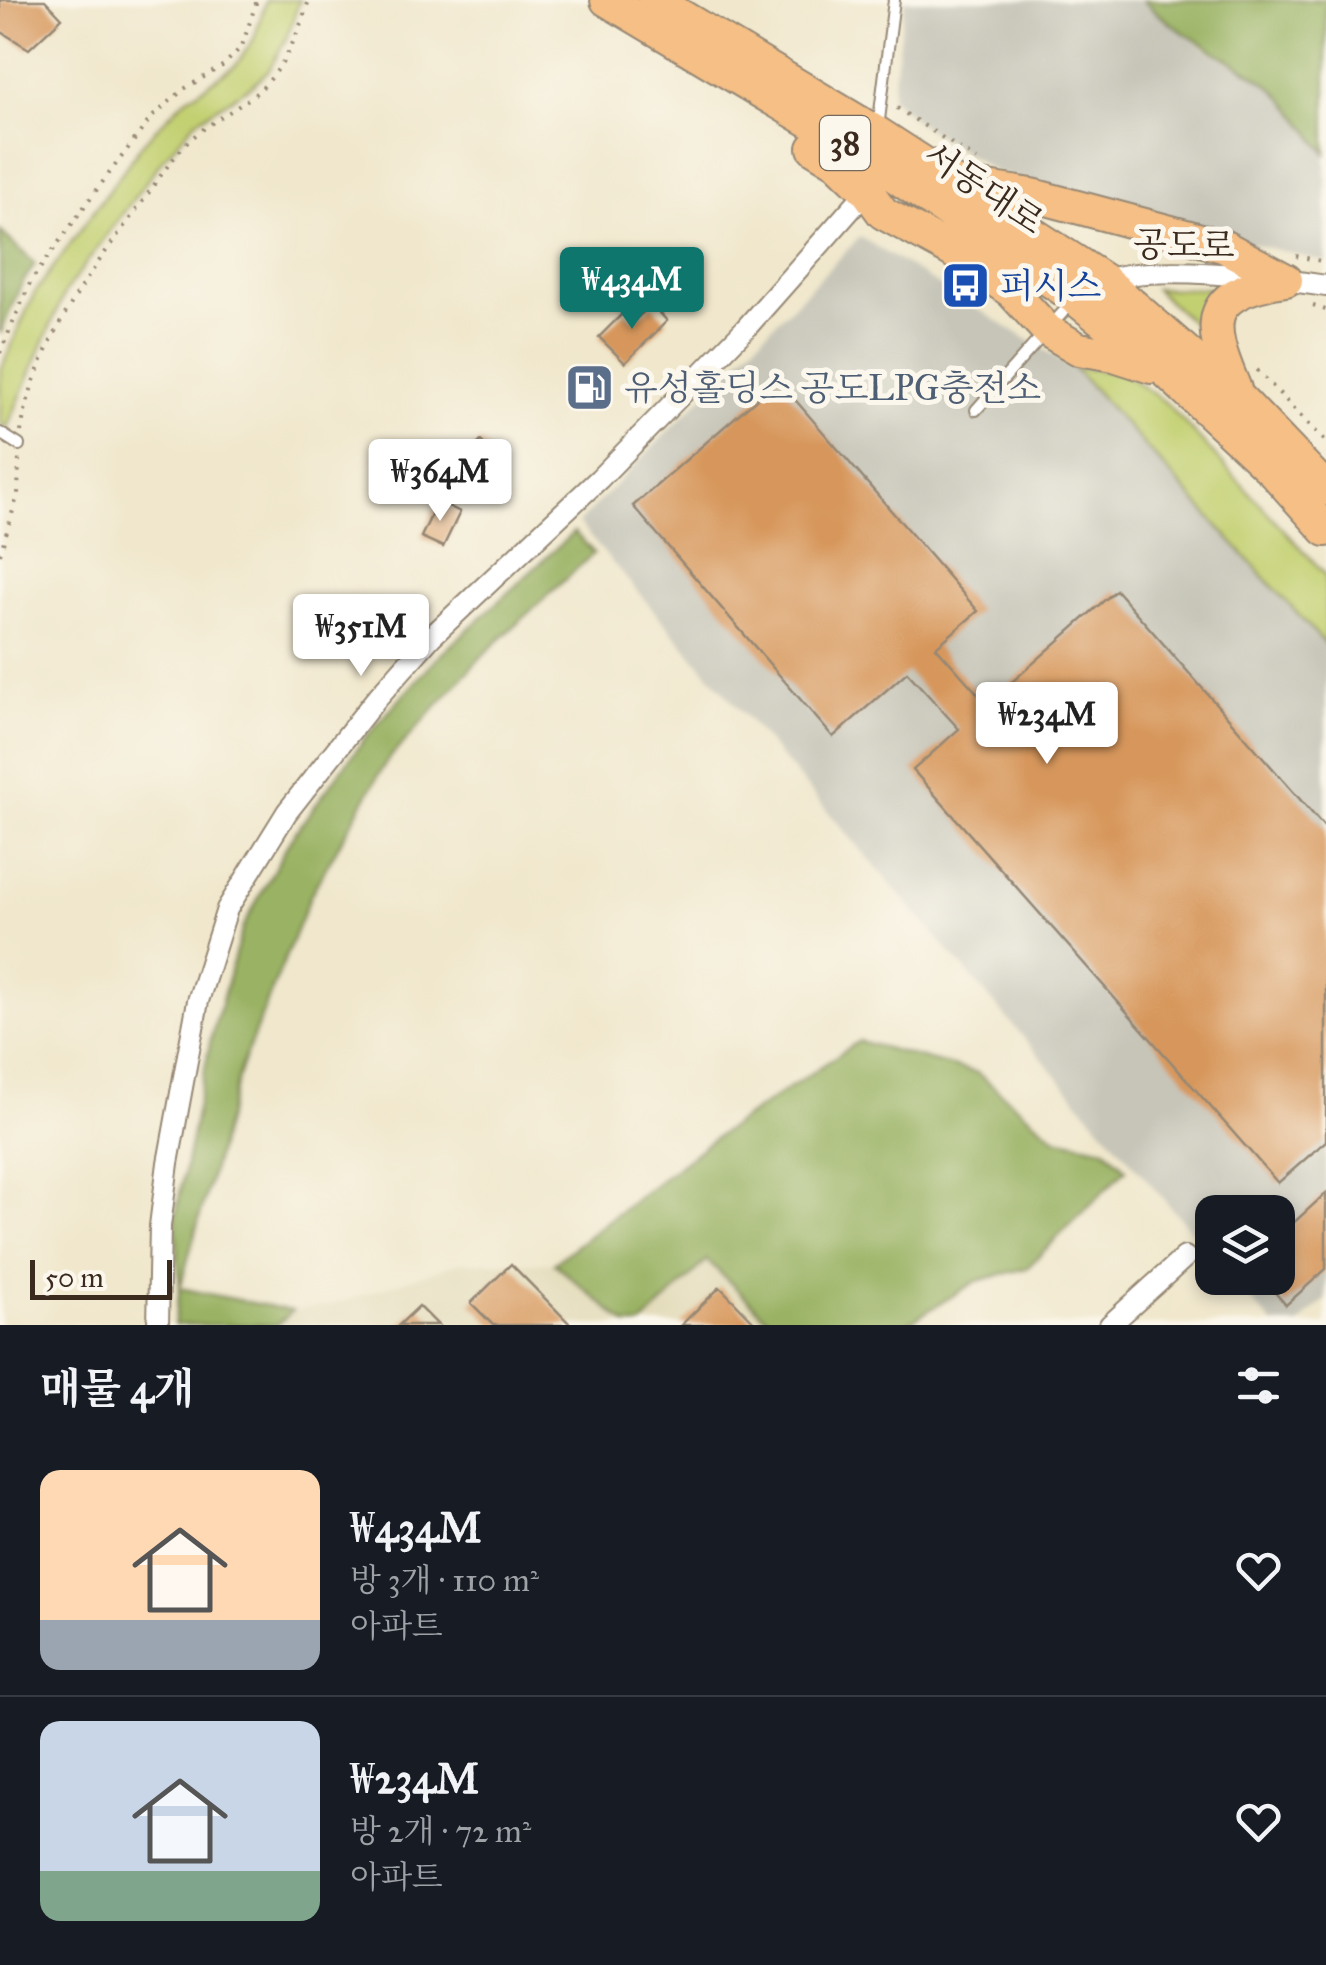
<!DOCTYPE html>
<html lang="ko">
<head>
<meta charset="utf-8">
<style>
  body { margin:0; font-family:"IM FELL Great Primer","Noto Serif KR",serif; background:#242831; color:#f1f3f6; height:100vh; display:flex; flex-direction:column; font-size:38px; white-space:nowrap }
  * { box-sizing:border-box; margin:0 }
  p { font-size:32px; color:#9ea1a6 }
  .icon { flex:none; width:55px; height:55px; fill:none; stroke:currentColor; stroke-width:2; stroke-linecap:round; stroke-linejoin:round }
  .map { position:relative; height:1325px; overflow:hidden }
  .details { display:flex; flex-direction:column; background:#171b24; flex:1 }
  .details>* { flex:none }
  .controls { position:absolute; left:1195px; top:1195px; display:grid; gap:20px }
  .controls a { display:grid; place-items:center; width:100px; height:100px; border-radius:20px; background:#171b24; box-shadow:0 5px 15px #0003; font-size:50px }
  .scale { position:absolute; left:30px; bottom:25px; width:142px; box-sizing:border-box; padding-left:10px; border:5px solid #3b2a1e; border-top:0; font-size:28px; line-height:35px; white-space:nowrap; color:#3b2a1e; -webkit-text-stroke:8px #fbf7ec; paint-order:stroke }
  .price { position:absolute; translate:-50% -85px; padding:0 22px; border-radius:10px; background:#fff; color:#222; font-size:32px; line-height:65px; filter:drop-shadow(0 2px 5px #0008) }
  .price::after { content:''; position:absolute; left:50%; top:60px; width:30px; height:22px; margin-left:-15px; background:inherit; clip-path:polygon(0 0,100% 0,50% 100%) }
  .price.current { background:#0f766e; color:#fff }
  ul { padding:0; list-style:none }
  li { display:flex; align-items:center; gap:30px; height:250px; padding:0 40px }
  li+li { border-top:2px solid #363941 }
  li span { display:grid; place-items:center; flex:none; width:280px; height:200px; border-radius:20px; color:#555 }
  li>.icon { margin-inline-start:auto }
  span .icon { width:120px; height:120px; fill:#fffc; stroke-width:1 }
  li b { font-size:42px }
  h2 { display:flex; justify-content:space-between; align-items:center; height:120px; padding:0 40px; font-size:42px }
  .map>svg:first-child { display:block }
  .built { fill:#e3dbba }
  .industrial { fill:#c6c5b8 }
  .green { fill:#c3d071; stroke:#7f7d48; stroke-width:2.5 }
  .forest { fill:#9ab263; stroke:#6a6e40; stroke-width:2.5 }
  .building { fill:#d7975c }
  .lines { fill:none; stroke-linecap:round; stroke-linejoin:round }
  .service-casing { stroke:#968875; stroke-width:14 }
  .minor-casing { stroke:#968875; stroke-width:24 }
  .primary-casing { stroke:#968875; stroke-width:36 }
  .path { stroke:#968875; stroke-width:4; stroke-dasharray:2.5 8; stroke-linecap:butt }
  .service { stroke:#fff; stroke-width:10 }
  .minor { stroke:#fff; stroke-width:20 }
  .primary { stroke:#f5bf86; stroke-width:32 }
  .labels { text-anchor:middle; stroke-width:10; stroke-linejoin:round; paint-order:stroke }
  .shield { fill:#fbf7ec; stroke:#75685c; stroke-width:2.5 }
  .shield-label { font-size:32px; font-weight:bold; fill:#3b2a1e }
  .street-label { font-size:35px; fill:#3b2a1e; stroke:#fbf7ec }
  .transit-label { font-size:35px; fill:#164399; stroke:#fbf7ec; text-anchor:start }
  .service-label { font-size:35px; fill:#4e5e75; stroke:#fbf7ec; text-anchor:start }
</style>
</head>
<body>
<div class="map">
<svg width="1326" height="1325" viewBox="0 0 1326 1325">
  <rect width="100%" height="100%" fill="#fbf7ec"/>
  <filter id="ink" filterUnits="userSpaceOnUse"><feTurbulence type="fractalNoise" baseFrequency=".01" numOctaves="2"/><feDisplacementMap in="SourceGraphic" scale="20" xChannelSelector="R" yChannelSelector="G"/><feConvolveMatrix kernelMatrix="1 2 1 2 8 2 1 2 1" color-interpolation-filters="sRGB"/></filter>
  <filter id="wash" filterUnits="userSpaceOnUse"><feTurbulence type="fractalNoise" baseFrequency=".0048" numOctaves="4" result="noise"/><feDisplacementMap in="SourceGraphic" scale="40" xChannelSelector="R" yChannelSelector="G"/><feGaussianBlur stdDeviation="2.25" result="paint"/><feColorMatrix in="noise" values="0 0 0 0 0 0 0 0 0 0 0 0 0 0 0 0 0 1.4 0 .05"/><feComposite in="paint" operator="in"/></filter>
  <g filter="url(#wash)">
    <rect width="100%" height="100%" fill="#f0e7cc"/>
    <path class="built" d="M707,1259L774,1325H642Z
      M462,1262L554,1263L627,1325H277L292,1311L332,1305Z"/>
    <path class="industrial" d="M905,0H1143L1162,19L1204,48L1269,84L1326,153V262L1153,219L994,171L917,122L891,97Z
      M860,237L1074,368L1326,645V1299L1298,1325H1273L1232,1278H1278V1212H1212V1255L578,523Z"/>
    <path class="green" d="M266,0H300L286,39L269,70L251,86L196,121L163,159L65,292L7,428L0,423V371L34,294L143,143L182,102L236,65L254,39Z
      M1232,288L1216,344L1155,289Z
      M1074,368L1121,372L1165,402L1326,575V645Z"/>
    <path class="forest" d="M1143,0H1326V153C1309,132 1286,97 1265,82C1224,54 1179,36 1143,0Z
      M0,231L35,264L21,285L0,334Z
      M574,532L594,553L485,653L386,762L311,894L241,1067L180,1288L292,1311L277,1325H174L180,1288L175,1218L211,1038L243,927L291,838L366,737L436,659Z
      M859,1041L977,1073L1056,1138L1105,1148L1126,1169L1027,1268L977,1281L905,1325H774L707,1260L642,1325H627L554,1263L713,1139Z"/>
    <g id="blocks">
      <path class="building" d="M0,0H45L62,18L29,49L0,31Z
        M652,304L667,321L625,363L599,337L625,311L635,320Z
        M778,380L978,611L936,647L987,704L1116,590L1326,829V1141L1278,1183L913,770L959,729L907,672L833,737L633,506Z
        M481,441L495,457L472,479L458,464Z
        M438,501L460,512L443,547L421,537Z
        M1326,1193V1269L1286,1305L1262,1278H1278V1237Z
        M511,1264L571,1325H493L471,1303Z
        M720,1287L757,1325H681Z
        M419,1306L438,1325H399Z"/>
    </g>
  </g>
  <g filter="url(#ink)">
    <use href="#blocks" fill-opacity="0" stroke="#968875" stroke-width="2.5"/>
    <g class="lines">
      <defs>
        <path id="service" d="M878,128L894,0
          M976,410L1072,302
          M0,433L19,445"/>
        <path id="minor" d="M1100,282C1148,262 1273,278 1326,286
          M158,1325L160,1226L168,1163L198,1001L227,909L287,812L376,699L431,637L599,479L746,328L867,191
          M1110,1325L1185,1257"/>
        <path id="primary" d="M607,0L840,139L1067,292L1168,373L1274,472L1326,530
          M654,0L877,133L1104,280L1239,398L1326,489
          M814,148L837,162L867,191L883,213L951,250L1011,291L1048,331L1079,349L1114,355L1151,367
          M961,184L1032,195L1223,246L1286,280
          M1235,389C1206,322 1203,292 1286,280"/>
      </defs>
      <use href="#service" class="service-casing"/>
      <use href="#minor" class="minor-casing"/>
      <use href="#primary" class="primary-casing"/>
      <path class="path" d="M897,108L977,160
        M1296,256L1326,262
        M1313,306L1326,310
        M0,353L31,281L89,200L151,118L184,89L224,65L242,46L257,0
        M1257,370L1326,442
        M21,432C34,348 87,276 137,209C152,189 166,166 183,147C202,126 229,114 251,97C283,74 297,36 309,0
        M0,554L18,494L19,457"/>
      <use href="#service" class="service"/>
      <use href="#minor" class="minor"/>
      <use href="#primary" class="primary"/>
    </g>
  </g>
  <defs>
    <symbol id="bus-square" viewBox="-11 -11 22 22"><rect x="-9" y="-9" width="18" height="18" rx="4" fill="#1a4fb4" stroke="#fbf7ec"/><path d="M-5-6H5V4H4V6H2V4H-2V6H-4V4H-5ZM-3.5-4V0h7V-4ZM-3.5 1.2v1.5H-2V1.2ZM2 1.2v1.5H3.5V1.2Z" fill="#fff"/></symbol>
    <symbol id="fuel-square" viewBox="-11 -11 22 22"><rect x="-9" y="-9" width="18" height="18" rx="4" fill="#5c6f8a" stroke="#fbf7ec"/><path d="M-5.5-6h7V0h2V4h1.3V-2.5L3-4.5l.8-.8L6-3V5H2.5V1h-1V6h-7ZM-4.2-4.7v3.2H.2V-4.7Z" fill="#fff"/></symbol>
  </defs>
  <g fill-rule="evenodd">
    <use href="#bus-square" x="938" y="258" width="55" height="55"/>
    <use href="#fuel-square" x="562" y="360" width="55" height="55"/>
  </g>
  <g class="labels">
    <rect class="shield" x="820" y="116" width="50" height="54" rx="8"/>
    <g class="shield-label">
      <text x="845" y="154">38</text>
    </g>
    <g class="street-label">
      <text transform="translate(984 188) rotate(34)" y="12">서동대로</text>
      <text transform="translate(1184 245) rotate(1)" y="12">공도로</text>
    </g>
    <g class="transit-label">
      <text x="1000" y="298">퍼시스</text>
    </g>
    <g class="service-label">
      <text x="624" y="400">유성홀딩스 공도LPG충전소</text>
    </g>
  </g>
</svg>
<div class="controls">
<a><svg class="icon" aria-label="layers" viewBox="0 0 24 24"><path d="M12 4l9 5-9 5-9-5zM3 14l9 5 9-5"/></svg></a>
</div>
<div class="scale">50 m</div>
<b class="price current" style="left:632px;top:332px">₩434M</b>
<b class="price" style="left:440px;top:524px">₩364M</b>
<b class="price" style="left:361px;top:679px">₩351M</b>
<b class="price" style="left:1047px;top:767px">₩234M</b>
</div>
<section class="details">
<h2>매물 4개<svg class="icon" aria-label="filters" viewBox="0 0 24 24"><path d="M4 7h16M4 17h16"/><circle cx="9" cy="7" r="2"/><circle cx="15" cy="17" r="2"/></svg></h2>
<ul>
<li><span style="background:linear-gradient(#ffd9b3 75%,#9aa5b1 0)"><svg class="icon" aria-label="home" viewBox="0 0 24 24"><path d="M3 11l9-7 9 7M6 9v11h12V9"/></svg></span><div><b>₩434M</b><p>방 3개 · 110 m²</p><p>아파트</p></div><svg class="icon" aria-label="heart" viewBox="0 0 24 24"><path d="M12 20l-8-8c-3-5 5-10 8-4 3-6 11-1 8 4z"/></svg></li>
<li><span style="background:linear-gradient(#c9d6e8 75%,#7fa58c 0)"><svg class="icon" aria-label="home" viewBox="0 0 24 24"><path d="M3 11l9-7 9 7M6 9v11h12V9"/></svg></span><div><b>₩234M</b><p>방 2개 · 72 m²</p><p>아파트</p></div><svg class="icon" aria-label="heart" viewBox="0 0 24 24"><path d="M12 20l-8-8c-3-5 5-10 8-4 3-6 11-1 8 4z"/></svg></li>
</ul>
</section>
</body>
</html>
